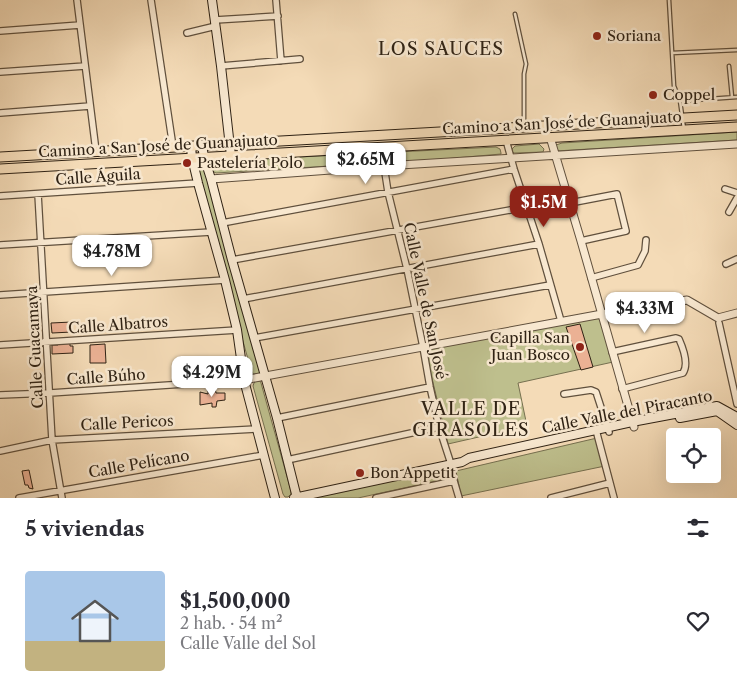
<!DOCTYPE html>
<html lang="es">
<head>
<meta charset="utf-8">
<style>
  body { margin:0; font-family:"Libre Caslon Text",serif; background:#f7f7f7; color:#2b2b33; height:100vh; display:flex; flex-direction:column; font-size:19px; white-space:nowrap }
  * { box-sizing:border-box; margin:0 }
  p { font-size:16px; color:#7c7c81 }
  .icon { flex:none; width:28px; height:28px; fill:none; stroke:currentColor; stroke-width:2; stroke-linecap:round; stroke-linejoin:round }
  .map { position:relative; height:498px; overflow:hidden }
  .sheet { display:flex; flex-direction:column; background:#fff; flex:1 }
  .sheet>* { flex:none }
  .controls { position:absolute; left:666px; top:428px; display:grid; gap:10px }
  .controls a { display:grid; place-items:center; width:55px; height:55px; border-radius:5px; background:#fff; box-shadow:0 5px 20px #0002; font-size:25px }
  .price { position:absolute; translate:-50% -42px; padding:0 11px; border-radius:10px; background:#fff; color:#222; font-size:16px; line-height:32px; filter:drop-shadow(0 1px 2px #0008) }
  .price::after { content:''; position:absolute; left:50%; top:30px; width:15px; height:11px; margin-left:-8px; background:inherit; clip-path:polygon(0 0,100% 0,50% 100%) }
  .price.active { background:#8f2418; color:#fff }
  ul { padding:0; list-style:none }
  li { display:flex; align-items:center; gap:15px; height:125px; padding:0 25px }
  li+li { border-top:1px solid #e1e1e2 }
  li span { display:grid; place-items:center; flex:none; width:140px; height:100px; border-radius:5px; color:#555 }
  li>.icon { margin-inline-start:auto }
  span .icon { width:60px; height:60px; fill:#fffc; stroke-width:1 }
  li b { font-size:21px }
  h2 { display:flex; justify-content:space-between; align-items:center; height:60px; padding:0 25px; font-size:21px }
  .map>svg:first-child { display:block }
  .green { fill:#bebf8d; stroke:#767050 }
  .building { fill:#ebb194; stroke:#2f2214 }
  .lines { fill:none; stroke-linecap:round; stroke-linejoin:round }
  .service-casing { stroke:#60503d; stroke-width:5 }
  .minor-casing { stroke:#60503d; stroke-width:8 }
  .tertiary-casing { stroke:#60503d; stroke-width:9 }
  .secondary-casing { stroke:#2f2214; stroke-width:10 }
  .primary-casing { stroke:#2f2214; stroke-width:11 }
  .service { stroke:#f8e8d0; stroke-width:2.5 }
  .minor { stroke:#f8e8d0; stroke-width:5.5 }
  .tertiary { stroke:#f8e8d0; stroke-width:7 }
  .secondary { stroke:#f8e8d0; stroke-width:8 }
  .primary { stroke:#f4dbb7; stroke-width:9 }
  .poi-dot { fill:#8f2418; stroke:#f8e8d0; stroke-width:2 }
  .labels { text-anchor:middle; stroke-width:5; stroke-linejoin:round; paint-order:stroke }
  .poi-label { font-size:15px; fill:#2f2214; stroke:#f8e8d0; text-anchor:start }
  .street-label { font-size:15px; fill:#2f2214; stroke:#f8e8d0 }
  .quarter-label { font-size:18px; letter-spacing:1px; fill:#2f2214; stroke:#f8e8d0 }
</style>
</head>
<body>
<div class="map">
<svg width="737" height="498" viewBox="0 0 737 498">
  <rect width="100%" height="100%" fill="#f4dbb7"/>
  <filter id="stains"><feTurbulence type="fractalNoise" baseFrequency=".004" numOctaves="4"/><feColorMatrix values="0 0 0 0 .2 0 0 0 0 .09 0 0 0 0 .02 0 0 0 .5 -.17"/></filter>
  <radialGradient id="worn" r=".72"><stop offset=".6" stop-color="#630" stop-opacity="0"/><stop offset="1" stop-color="#630" stop-opacity=".3"/></radialGradient>
  <path class="green" d="M737,132V140L556,151L554,148L556,145L562,143Z
    M539,144L544,149L543,152L514,153L512,151V149L515,146Z
    M496,147L500,149L501,153V154L443,159L216,173L212,171L211,166L215,162L221,161Z
    M199,162H203L260,373L253,374L251,370L197,176L196,163Z
    M601,316L613,362L518,383L527,426L448,444L425,350Z
    M256,381H260L261,383L291,491V494L288,497H285L283,494L253,386L254,383Z
    M597,438L605,466L461,496L456,471Z
    M439,470L445,472L447,474L445,479L358,498H307Z"/>
  <path class="building" d="M72,322V332L52,333L51,323Z
    M580,324L593,367L581,370L566,327Z
    M58,343H70V346H73V353L52,354V345H58Z
    M105,344L106,363H90V345Z
    M183,361L191,362V381H183Z
    M215,388L216,393H225V400L217,401L216,407H212V403L200,405V392L208,394V389Z
    M29,470L33,489L29,488L28,485H25L22,471Z"/>
  <g class="lines">
    <defs>
      <path id="service" d="M669,0L674,86L680,101L684,129
        M515,14L526,64L524,74V125
        M672,53L737,50
        M729,66L732,97
        M680,101L737,97"/>
      <path id="minor" d="M77,0L96,151
        M151,0L173,147
        M276,0L281,61
        M215,20L278,16
        M0,31L80,25
        M187,33L216,26
        M221,66L300,59
        M0,72L85,66
        M0,113L90,106
        M506,140L514,169L539,244L561,321
        M384,166L388,192L407,269L423,347L430,387L439,427L451,464L454,481L459,498
        M725,189L737,193
        M38,194L52,440L62,498
        M0,196L198,183
        M570,203L617,194L626,231L581,241
        M729,212L737,198
        M222,223L514,169
        M0,245L211,232
        M232,260L527,207
        M726,264L737,259
        M591,278L638,265L645,251L646,240
        M0,295L225,280
        M243,299L539,244
        M719,323L737,404
        M254,338L550,285
        M0,345L237,330
        M612,352L676,338L679,339C683,348 689,364 683,373L622,389
        M564,394L591,390L596,392L609,432
        M0,395L50,393L244,380
        M277,418L430,387
        M596,430L614,498
        M0,451L52,440L257,429
        M287,460L439,427
        M19,498L264,455
        M376,498L454,481
        M551,498L610,483"/>
      <path id="tertiary" d="M550,137L581,241L634,427
        M211,179L384,166L737,144
        M244,380L602,314L687,300L718,318L737,313"/>
      <path id="secondary" d="M212,0L221,66L231,156
        M202,145L204,157L211,179L232,260L277,418L297,498
        M191,146L192,158L198,183L225,280L237,330L244,380L275,498
        M680,418L717,411L737,425
        M294,498L462,462L469,458L632,422L717,406L737,417"/>
      <path id="primary" d="M0,157L737,115
        M0,169L737,127"/>
    </defs>
    <use href="#service" class="service-casing"/>
    <use href="#minor" class="minor-casing"/>
    <use href="#tertiary" class="tertiary-casing"/>
    <use href="#secondary" class="secondary-casing"/>
    <use href="#primary" class="primary-casing"/>
    <use href="#service" class="service"/>
    <use href="#minor" class="minor"/>
    <use href="#tertiary" class="tertiary"/>
    <use href="#secondary" class="secondary"/>
    <use href="#primary" class="primary"/>
  </g>
  <g class="poi-dot">
    <circle cx="597" cy="36" r="5"/>
    <circle cx="653" cy="95" r="5"/>
    <circle cx="187" cy="163" r="5"/>
    <circle cx="580" cy="347" r="5"/>
    <circle cx="360" cy="473" r="5"/>
  </g>
  <g class="labels">
    <g class="poi-label">
      <text x="607" y="41">Soriana</text>
      <text x="663" y="100">Coppel</text>
      <text x="197" y="168">Pastelería Polo</text>
      <text x="570" y="343" text-anchor="end">Capilla San<tspan x="570" dy="17">Juan Bosco</tspan></text>
      <text x="370" y="478">Bon Appetit</text>
    </g>
    <g class="street-label">
      <text transform="translate(562 123) rotate(-3)" y="5">Camino a San José de Guanajuato</text>
      <text transform="translate(158 146) rotate(-3)" y="5">Camino a San José de Guanajuato</text>
      <text transform="translate(98 177) rotate(-4)" y="5">Calle Águila</text>
      <text transform="translate(425 301) rotate(78)" y="5">Calle Valle de San José</text>
      <text transform="translate(118 325) rotate(-4)" y="5">Calle Albatros</text>
      <text transform="translate(35 347) rotate(-93)" y="5">Calle Guacamaya</text>
      <text transform="translate(106 377) rotate(-4)" y="5">Calle Búho</text>
      <text transform="translate(627 412) rotate(-11)" y="5">Calle Valle del Piracanto</text>
      <text transform="translate(127 423) rotate(-3)" y="5">Calle Pericos</text>
      <text transform="translate(139 464) rotate(-10)" y="5">Calle Pelícano</text>
    </g>
    <g class="quarter-label">
      <text x="441" y="55">LOS SAUCES</text>
      <text x="471" y="415">VALLE DE<tspan x="471" dy="21">GIRASOLES</tspan></text>
    </g>
  </g>
  <rect width="100%" height="100%" filter="url(#stains)"/>
  <rect width="100%" height="100%" fill="url(#worn)"/>
</svg>
<div class="controls">
<a><svg class="icon" aria-label="locate" viewBox="0 0 24 24"><circle cx="12" cy="12" r="6"/><path d="M12 2v4M12 18v4M2 12h4M18 12h4"/></svg></a>
</div>
<b class="price" style="left:366px;top:185px">$2.65M</b>
<b class="price active" style="left:544px;top:228px">$1.5M</b>
<b class="price" style="left:112px;top:277px">$4.78M</b>
<b class="price" style="left:645px;top:334px">$4.33M</b>
<b class="price" style="left:212px;top:398px">$4.29M</b>
</div>
<section class="sheet">
<h2>5 viviendas<svg class="icon" aria-label="filters" viewBox="0 0 24 24"><path d="M4 7h16M4 17h16"/><circle cx="9" cy="7" r="2"/><circle cx="15" cy="17" r="2"/></svg></h2>
<ul>
<li><span style="background:linear-gradient(#a9c7e8 70%,#c2b280 0)"><svg class="icon" aria-label="home" viewBox="0 0 24 24"><path d="M3 11l9-7 9 7M6 9v11h12V9"/></svg></span><div><b>$1,500,000</b><p>2 hab. · 54 m²</p><p>Calle Valle del Sol</p></div><svg class="icon" aria-label="heart" viewBox="0 0 24 24"><path d="M12 20l-8-8c-3-5 5-10 8-4 3-6 11-1 8 4z"/></svg></li>
</ul>
</section>
</body>
</html>
